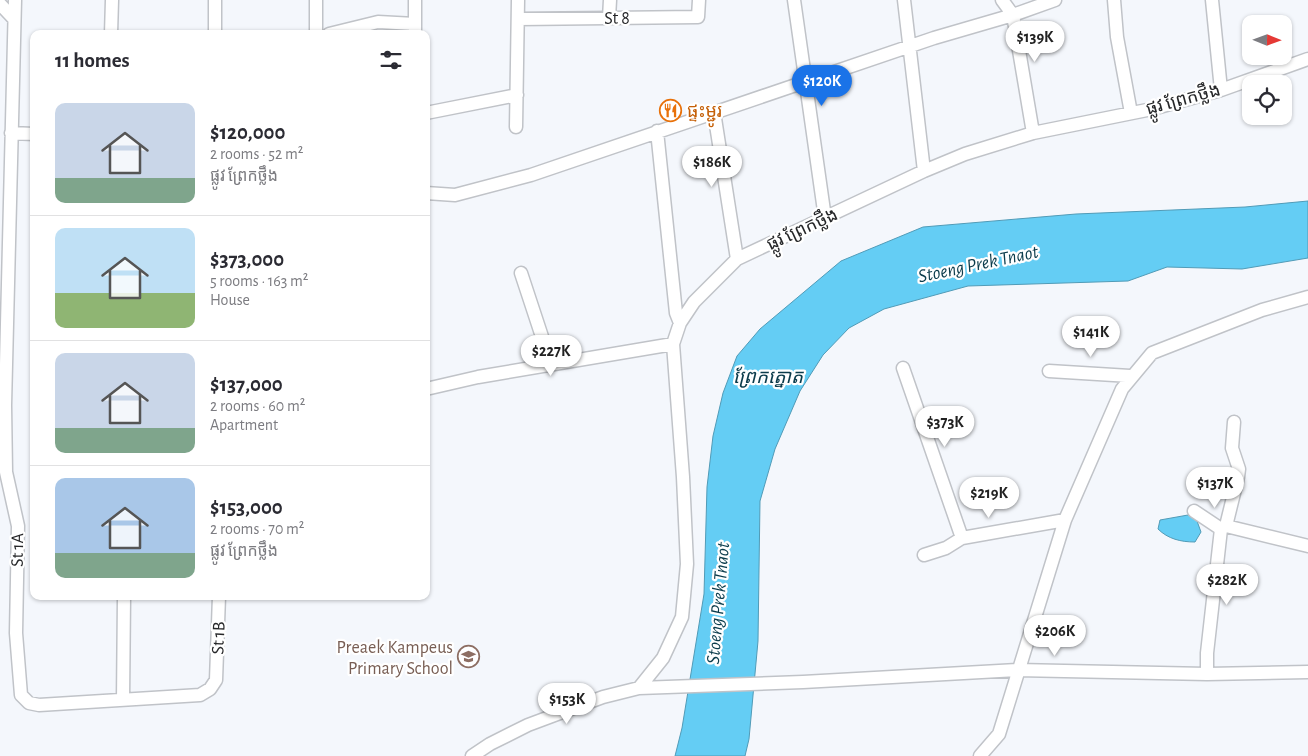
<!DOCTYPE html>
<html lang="en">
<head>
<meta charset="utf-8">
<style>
  body { margin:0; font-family:"Alegreya Sans","Noto Sans Khmer",sans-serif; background:#f7f7f7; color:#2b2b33; height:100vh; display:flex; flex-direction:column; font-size:19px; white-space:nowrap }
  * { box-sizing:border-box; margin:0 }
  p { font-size:16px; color:#7c7c81 }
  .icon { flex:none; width:28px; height:28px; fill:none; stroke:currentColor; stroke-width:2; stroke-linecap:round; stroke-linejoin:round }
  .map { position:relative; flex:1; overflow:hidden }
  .drawer { position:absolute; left:30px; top:30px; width:400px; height:570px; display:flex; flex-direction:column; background:#fff; border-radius:10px; box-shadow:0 1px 4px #0004 }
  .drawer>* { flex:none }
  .needle { width:32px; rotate:91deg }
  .tools { position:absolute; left:1242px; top:15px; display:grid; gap:10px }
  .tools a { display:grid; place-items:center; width:50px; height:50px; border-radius:10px; background:#fff; box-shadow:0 1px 4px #0004; font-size:25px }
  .price { position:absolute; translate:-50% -42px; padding:0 11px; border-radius:18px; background:#fff; color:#222; font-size:16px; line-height:32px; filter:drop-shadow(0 1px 2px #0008) }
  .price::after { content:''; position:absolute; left:50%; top:30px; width:15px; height:11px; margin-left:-8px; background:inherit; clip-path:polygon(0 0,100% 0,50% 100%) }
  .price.on { background:#1a73e8; color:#fff }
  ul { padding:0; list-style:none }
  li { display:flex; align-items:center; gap:15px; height:125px; padding:0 25px }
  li+li { border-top:1px solid #e1e1e2 }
  li span { display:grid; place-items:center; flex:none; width:140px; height:100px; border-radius:10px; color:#555 }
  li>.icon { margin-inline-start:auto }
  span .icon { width:60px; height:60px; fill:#fffc; stroke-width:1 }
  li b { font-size:21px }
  h2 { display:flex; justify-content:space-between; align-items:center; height:60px; padding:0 25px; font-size:21px }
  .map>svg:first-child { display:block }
  .water { fill:#64cdf4; stroke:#519bb7 }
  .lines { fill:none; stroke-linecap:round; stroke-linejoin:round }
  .minor-casing { stroke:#c0c3c8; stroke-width:15 }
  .minor { stroke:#fff; stroke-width:12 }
  .labels { text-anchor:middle; stroke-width:4.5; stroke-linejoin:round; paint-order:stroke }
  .street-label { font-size:18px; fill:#262729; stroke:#fff }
  .food-label { font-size:18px; fill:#c56008; stroke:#fff; text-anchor:start }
  .education-label { font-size:18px; fill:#785e54; stroke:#fff; text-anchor:end }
  .water-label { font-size:19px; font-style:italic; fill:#0b3c4c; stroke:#fff }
</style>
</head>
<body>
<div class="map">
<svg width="1308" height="756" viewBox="0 0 1308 756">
  <rect width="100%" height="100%" fill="#f4f7fc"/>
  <path class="water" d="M1308,201V258L1242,269L1167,267L1128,281L968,286L884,309L849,328L823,355L800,391L775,449L760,501L758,641L749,739L745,756H675L682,728L704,594L707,487L713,436L723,393L737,356L760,329L841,261L923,227L1076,214L1245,207Z
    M1188,515L1197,521L1201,532L1195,542C1181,542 1168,539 1158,529L1160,520Z"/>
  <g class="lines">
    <defs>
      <path id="minor" d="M15,0L5,405L6,472L18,526L16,633L21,695L29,703L39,705L200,695L210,689L216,680L219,596
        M316,0V34
        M794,0L825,218
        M904,0L924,171
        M1002,0L1013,15L1033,133
        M1114,0L1117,37L1131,113
        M1212,0L1221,90
        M0,4L14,19
        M609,18L610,0
        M518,19L698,17L699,0
        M111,34L112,0
        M215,34V0
        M329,34L378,22L415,24
        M415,34V0
        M714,112L737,259
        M426,113L517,95
        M516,127L518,0
        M657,131L676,313L680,323
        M11,133L34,134
        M426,193L455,195L531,175L934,38L1013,15L1055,0
        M521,273L551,364
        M903,368L962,538
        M1049,371L1130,376
        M426,389L478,377L673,344
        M1194,511L1221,529
        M1226,526L1308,546
        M924,555L946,548L962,538L1065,520
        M1207,674V653L1221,529L1226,526L1238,477L1239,469L1232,448L1234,422
        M639,688L663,658L682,617L687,564L683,477L673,344L680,323L694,302L737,259L924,171L965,154L1033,133L1152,109L1221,90L1308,59
        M123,700L124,597
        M472,756L490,744L528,725L603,697L639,688L803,682L1017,670L1207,674L1308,672
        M980,756L999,734L1065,520L1122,389L1152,353L1262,310L1308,297"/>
    </defs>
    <use href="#minor" class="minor-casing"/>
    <use href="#minor" class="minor"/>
  </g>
  <defs>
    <symbol id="restaurant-ring" viewBox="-11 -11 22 22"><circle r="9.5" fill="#fff" stroke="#e8710a" stroke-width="1.5"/><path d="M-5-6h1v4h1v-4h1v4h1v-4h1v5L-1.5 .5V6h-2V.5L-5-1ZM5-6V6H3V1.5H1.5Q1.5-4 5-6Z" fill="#e8710a"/></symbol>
    <symbol id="school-ring" viewBox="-11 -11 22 22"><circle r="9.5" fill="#fff" stroke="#8d6e63" stroke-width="1.5"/><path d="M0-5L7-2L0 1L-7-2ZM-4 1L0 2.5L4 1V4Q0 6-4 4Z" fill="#8d6e63"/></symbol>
  </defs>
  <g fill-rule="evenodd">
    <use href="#restaurant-ring" x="658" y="98" width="25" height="25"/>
    <use href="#school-ring" x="456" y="644" width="25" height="25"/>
  </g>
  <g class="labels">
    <g class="street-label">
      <text x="617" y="24">St 8</text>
      <text transform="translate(1183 99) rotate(-15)" y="6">ផ្លូវ ព្រែកថ្លឹង</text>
      <text transform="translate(802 229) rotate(-25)" y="6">ផ្លូវ ព្រែកថ្លឹង</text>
      <text transform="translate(17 550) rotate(-89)" y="6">St 1A</text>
      <text transform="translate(218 638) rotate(-87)" y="6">St 1B</text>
    </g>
    <g class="food-label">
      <text x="687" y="117">ផ្ទះម្ជូរ</text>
    </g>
    <g class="education-label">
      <text x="453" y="653">Preaek Kampeus<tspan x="453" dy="21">Primary School</tspan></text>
    </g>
    <g class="water-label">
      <text transform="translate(978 263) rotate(-12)" y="7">Stoeng Prek Tnaot</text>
      <text x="768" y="383">ព្រែកត្នោត</text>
      <text transform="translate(717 603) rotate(-85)" y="7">Stoeng Prek Tnaot</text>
    </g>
  </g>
</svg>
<div class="tools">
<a><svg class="needle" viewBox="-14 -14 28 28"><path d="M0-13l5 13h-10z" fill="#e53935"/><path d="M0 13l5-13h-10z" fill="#7c7c81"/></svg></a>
<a><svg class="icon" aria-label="locate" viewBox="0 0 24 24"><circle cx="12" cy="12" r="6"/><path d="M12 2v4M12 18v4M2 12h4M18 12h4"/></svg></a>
</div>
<b class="price" style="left:1035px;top:63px">$139K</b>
<b class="price on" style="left:822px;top:107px">$120K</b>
<b class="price" style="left:712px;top:188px">$186K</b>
<b class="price" style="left:1091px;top:358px">$141K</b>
<b class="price" style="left:551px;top:377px">$227K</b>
<b class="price" style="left:945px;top:448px">$373K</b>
<b class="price" style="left:1215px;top:509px">$137K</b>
<b class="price" style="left:989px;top:519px">$219K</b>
<b class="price" style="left:1227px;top:606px">$282K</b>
<b class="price" style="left:1055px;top:657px">$206K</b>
<b class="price" style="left:567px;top:725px">$153K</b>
<section class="drawer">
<h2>11 homes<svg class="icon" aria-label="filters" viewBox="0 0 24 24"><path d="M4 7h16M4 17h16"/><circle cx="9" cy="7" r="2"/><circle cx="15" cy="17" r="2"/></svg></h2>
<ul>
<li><span style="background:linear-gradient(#c9d6e8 75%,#7fa58c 0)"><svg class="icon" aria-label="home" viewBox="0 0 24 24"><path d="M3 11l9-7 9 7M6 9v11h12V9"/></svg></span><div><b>$120,000</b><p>2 rooms · 52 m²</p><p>ផ្លូវ ព្រែកថ្លឹង</p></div></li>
<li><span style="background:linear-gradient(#bfe0f5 65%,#8fb573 0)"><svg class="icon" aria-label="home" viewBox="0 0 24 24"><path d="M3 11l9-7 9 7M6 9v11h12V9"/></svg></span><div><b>$373,000</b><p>5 rooms · 163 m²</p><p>House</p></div></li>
<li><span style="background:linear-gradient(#c9d6e8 75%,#7fa58c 0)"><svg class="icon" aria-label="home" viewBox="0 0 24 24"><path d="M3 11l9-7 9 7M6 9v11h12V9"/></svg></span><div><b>$137,000</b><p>2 rooms · 60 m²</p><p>Apartment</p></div></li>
<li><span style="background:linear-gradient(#a9c7e8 75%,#7fa58c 0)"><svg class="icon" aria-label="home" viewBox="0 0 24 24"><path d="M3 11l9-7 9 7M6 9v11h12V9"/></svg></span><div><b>$153,000</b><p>2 rooms · 70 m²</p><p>ផ្លូវ ព្រែកថ្លឹង</p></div></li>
</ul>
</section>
</div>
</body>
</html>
